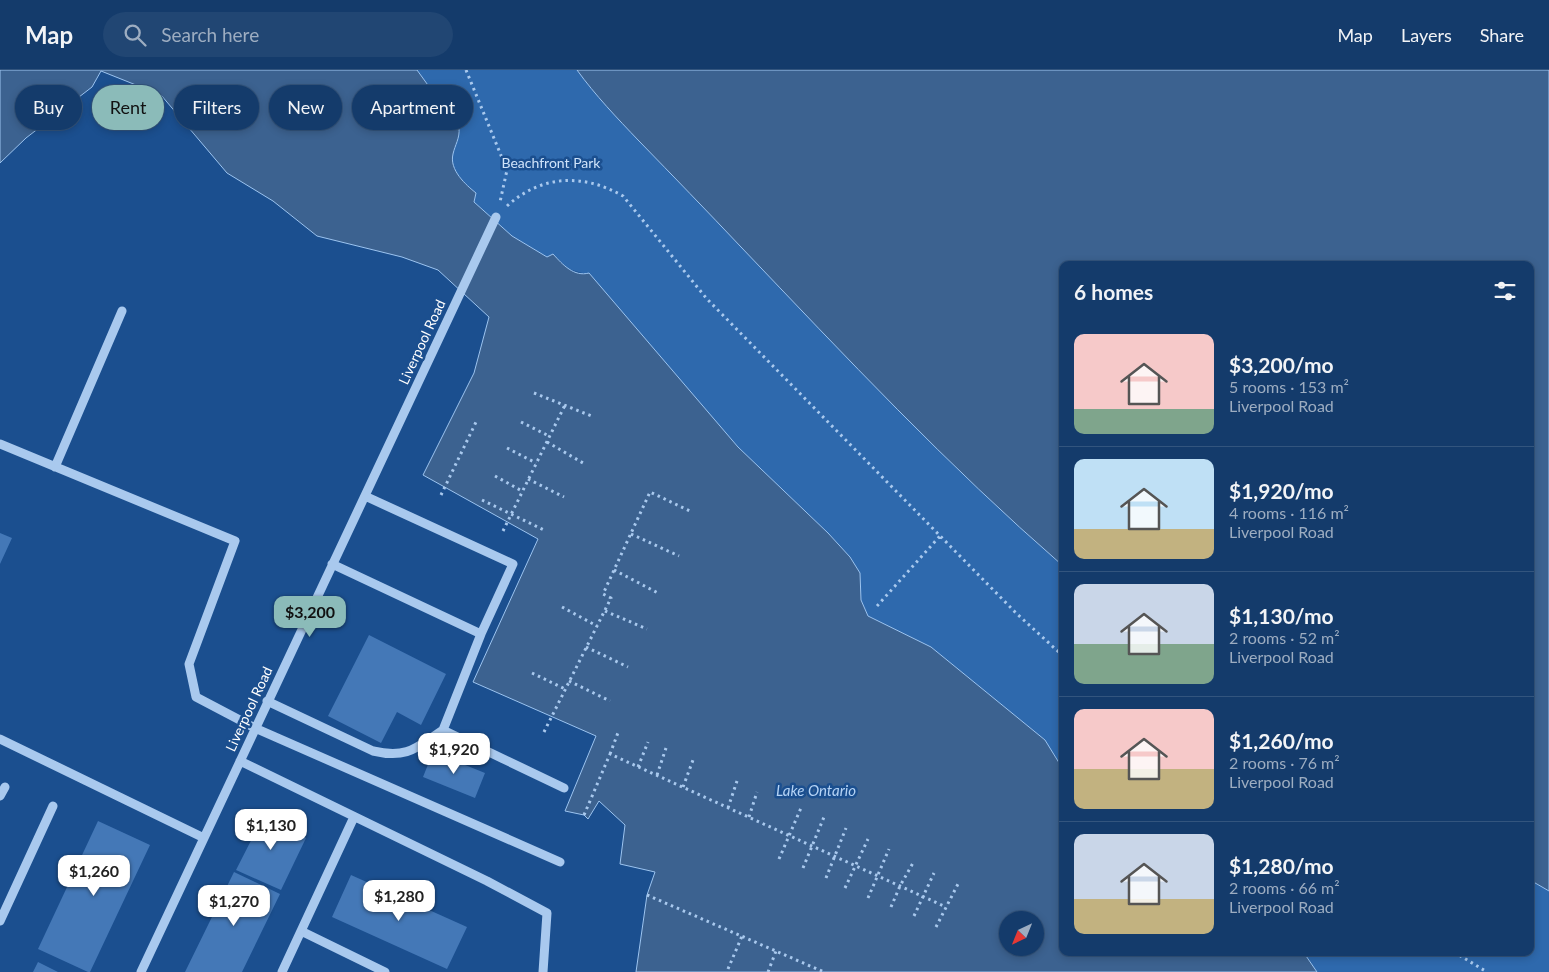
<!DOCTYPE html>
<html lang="en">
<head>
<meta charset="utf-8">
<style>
  body { margin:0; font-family:Lato,sans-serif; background:#214673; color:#f1f3f6; height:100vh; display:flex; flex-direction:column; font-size:19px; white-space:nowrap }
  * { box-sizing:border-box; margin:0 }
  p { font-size:16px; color:#9dadc1 }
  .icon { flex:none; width:28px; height:28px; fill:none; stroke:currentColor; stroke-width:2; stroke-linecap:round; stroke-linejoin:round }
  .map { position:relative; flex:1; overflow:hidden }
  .panel { position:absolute; left:1059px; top:191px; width:475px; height:695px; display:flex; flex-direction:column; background:#143b6b; border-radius:10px; box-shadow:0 2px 8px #0003,0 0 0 1px #33557e }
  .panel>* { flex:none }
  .banner { position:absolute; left:15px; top:15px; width:475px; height:45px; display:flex; gap:10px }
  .needle { width:32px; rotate:223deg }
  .tools { position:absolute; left:999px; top:841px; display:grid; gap:10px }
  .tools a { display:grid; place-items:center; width:45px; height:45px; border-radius:50%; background:#143b6b; box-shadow:0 2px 8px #0003,0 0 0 1px #33557e; font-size:25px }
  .price { position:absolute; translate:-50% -42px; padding:0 11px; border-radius:10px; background:#fff; color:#222; font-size:16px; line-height:32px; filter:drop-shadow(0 1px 2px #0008) }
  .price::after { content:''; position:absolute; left:50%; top:30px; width:15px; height:11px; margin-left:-8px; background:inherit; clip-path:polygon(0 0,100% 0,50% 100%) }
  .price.active { background:#8bbbb9; color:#111 }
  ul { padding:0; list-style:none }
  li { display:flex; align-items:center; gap:15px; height:125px; padding:0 15px }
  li+li { border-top:1px solid #33557e }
  li span { display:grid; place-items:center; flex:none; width:140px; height:100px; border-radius:10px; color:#555 }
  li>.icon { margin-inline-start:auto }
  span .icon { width:60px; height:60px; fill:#fffc; stroke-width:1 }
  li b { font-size:21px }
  h2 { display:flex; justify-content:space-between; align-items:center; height:60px; padding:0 15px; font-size:21px }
  .chip { padding:0 18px; border-radius:22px; background:#143b6b; box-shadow:0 2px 8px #0003,0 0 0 1px #33557e; font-size:18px; line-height:45px }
  .chip.active { background:#8bbbb9; color:#111 }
  header { display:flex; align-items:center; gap:30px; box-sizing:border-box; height:70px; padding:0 25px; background:#143b6b; border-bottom:1px solid #33557e }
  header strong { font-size:24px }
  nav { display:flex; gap:28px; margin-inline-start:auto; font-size:18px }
  .search { width:350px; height:45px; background:#214673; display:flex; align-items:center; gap:12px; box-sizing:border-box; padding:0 18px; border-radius:28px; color:#9dadc1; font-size:19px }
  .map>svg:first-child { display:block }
  .green { fill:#2e69ad }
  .water { fill:#3c6290; stroke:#9cc4f0; fill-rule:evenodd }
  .building { fill:#4478b7 }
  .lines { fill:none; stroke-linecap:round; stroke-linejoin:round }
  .path { stroke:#a9c9ee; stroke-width:3; stroke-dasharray:2.5 4; stroke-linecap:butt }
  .minor { stroke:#a9c9ee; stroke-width:9 }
  .labels { text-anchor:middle; stroke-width:5; stroke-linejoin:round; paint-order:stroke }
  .park-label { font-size:14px; fill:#cfe3fa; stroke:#1b4f8f }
  .street-label { font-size:14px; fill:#fff; stroke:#1b4f8f }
  .water-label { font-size:15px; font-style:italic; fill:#b5d3f5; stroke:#1b4f8f }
</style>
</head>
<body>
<header>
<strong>Map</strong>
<div class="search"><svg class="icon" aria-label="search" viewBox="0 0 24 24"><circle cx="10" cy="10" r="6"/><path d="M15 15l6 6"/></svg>Search here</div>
<nav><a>Map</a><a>Layers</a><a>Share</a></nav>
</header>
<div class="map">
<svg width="1549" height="902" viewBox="0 0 1549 902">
  <rect width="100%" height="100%" fill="#1b4f8f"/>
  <path class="green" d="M417,0H577C595,25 617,48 639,71C673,107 709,143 743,179C847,288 948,396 1062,495V699L1045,670L931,577L868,546L861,530L860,503L850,487L828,463L738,377L586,204L568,199L557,188L547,187L512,166L474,132L476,123C465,114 449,100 453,84C455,75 460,68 459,58Z
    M1530,810L1549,821V902H1317L1304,883L1530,882Z"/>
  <path class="water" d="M0,0H417L459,58C460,68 455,75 453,84C449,100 466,115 476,123L474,132L512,166L547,187L553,184C563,195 574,207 589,203L738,377L828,463L850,487L860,503L861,530L868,546L931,577L1045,670L1061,696L1062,882L1304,883L1317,902H636L647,825L655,802L620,794L625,755L599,731L588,749L584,745L565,741L596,666L473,612L538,469L423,405L474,303L489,247L438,200L402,187L317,166L273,131L227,103L161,25L101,1L92,17L26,68L0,93ZM1008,850H1035V878H1008Z
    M577,0H1549V821L1530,810V195H1062V495C948,396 845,286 741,177C707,141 673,106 639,71C617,48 595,25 577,0Z"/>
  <path class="building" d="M0,463L12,468L0,494Z
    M369,565L446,604L421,655L397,642L381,673L328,646Z
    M433,682L485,703L475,728L423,707Z
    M267,740L277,744L279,751L306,768L281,820L236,800L259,755L257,750L261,742Z
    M98,751L150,775L90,902H88L38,879Z
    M234,802L280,824L242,902H185Z
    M351,805L467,857L447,899L332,847Z
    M38,892L58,902H33Z"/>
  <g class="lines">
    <path class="path" d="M466,0L507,100L500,132
      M507,136C541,105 583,103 623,126L707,229L1016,543L1062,585
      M534,323L594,347
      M521,352L549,366
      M547,372L583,393
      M507,378L536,393
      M495,406L522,421
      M528,409L564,427
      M441,425L477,350
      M482,430L544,460
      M503,461L565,335
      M631,464L679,486
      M614,500L658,523
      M877,536L940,466
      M562,537L597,556
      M605,541L647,559
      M586,577L628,597
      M532,603L565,619
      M569,611L610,631
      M544,662L611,528L603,524L650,422L692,442
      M610,684L619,660
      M638,697L648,672
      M657,705L666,678
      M683,717L693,690
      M728,738L737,711
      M584,745L610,684L946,837
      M749,747L757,722
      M779,789L801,738
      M803,798L824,747
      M826,808L846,758
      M845,818L868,769
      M647,825L824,902
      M868,828L889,779
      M891,837L900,816L913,793
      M914,846L934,803
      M936,857L959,812
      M1454,882L1487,902
      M728,899L742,866
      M768,902L776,881"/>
    <path class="minor" d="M0,374L235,471L189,594L196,627L255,658L560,792
      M55,397L122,241
      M332,494L481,564L513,494L365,426
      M481,564L443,660L564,718
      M267,631L373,681C407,689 416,678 443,660
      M0,669L204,768
      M240,691L487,811L547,843L543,902
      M0,726L5,717
      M0,851L53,736
      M301,861L385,902
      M141,902L496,147
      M282,902L354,747"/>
  </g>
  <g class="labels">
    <g class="park-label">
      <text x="551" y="98">Beachfront Park</text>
    </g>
    <g class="street-label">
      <text transform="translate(422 272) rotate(-65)" y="5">Liverpool Road</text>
      <text transform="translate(249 639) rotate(-65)" y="5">Liverpool Road</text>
    </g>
    <g class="water-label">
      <text x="816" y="726">Lake Ontario</text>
    </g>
  </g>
</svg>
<div class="tools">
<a><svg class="needle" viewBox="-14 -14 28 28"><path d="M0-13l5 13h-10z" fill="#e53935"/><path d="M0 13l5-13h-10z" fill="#9dadc1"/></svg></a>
</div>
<b class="price active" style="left:310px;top:568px">$3,200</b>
<b class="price" style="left:454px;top:705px">$1,920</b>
<b class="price" style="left:271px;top:781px">$1,130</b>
<b class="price" style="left:94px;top:827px">$1,260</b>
<b class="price" style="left:399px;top:852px">$1,280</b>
<b class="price" style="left:234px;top:857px">$1,270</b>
<div class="banner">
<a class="chip">Buy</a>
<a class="chip active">Rent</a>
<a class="chip">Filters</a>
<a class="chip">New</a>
<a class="chip">Apartment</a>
</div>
<section class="panel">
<h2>6 homes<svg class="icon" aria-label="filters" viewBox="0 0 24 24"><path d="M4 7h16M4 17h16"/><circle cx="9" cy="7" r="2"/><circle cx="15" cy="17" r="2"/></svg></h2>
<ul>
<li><span style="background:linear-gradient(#f6c9c9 75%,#7fa58c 0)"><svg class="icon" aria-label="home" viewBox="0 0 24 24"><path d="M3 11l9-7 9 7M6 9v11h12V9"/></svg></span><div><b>$3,200/mo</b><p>5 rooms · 153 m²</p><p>Liverpool Road</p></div></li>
<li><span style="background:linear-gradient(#bfe0f5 70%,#c2b280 0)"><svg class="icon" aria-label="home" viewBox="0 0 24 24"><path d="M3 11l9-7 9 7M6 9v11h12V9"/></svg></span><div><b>$1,920/mo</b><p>4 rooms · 116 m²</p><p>Liverpool Road</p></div></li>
<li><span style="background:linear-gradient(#c9d6e8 60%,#7fa58c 0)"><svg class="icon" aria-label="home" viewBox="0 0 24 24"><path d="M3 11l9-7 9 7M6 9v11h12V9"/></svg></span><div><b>$1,130/mo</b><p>2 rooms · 52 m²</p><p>Liverpool Road</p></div></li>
<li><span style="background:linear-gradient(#f6c9c9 60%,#c2b280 0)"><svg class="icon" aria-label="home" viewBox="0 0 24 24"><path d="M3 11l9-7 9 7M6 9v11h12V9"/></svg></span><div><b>$1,260/mo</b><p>2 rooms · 76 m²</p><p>Liverpool Road</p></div></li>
<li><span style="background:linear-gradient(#c9d6e8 65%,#c2b280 0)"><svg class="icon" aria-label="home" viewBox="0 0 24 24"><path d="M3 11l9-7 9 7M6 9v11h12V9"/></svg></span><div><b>$1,280/mo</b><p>2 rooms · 66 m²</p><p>Liverpool Road</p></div></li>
</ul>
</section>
</div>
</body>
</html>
